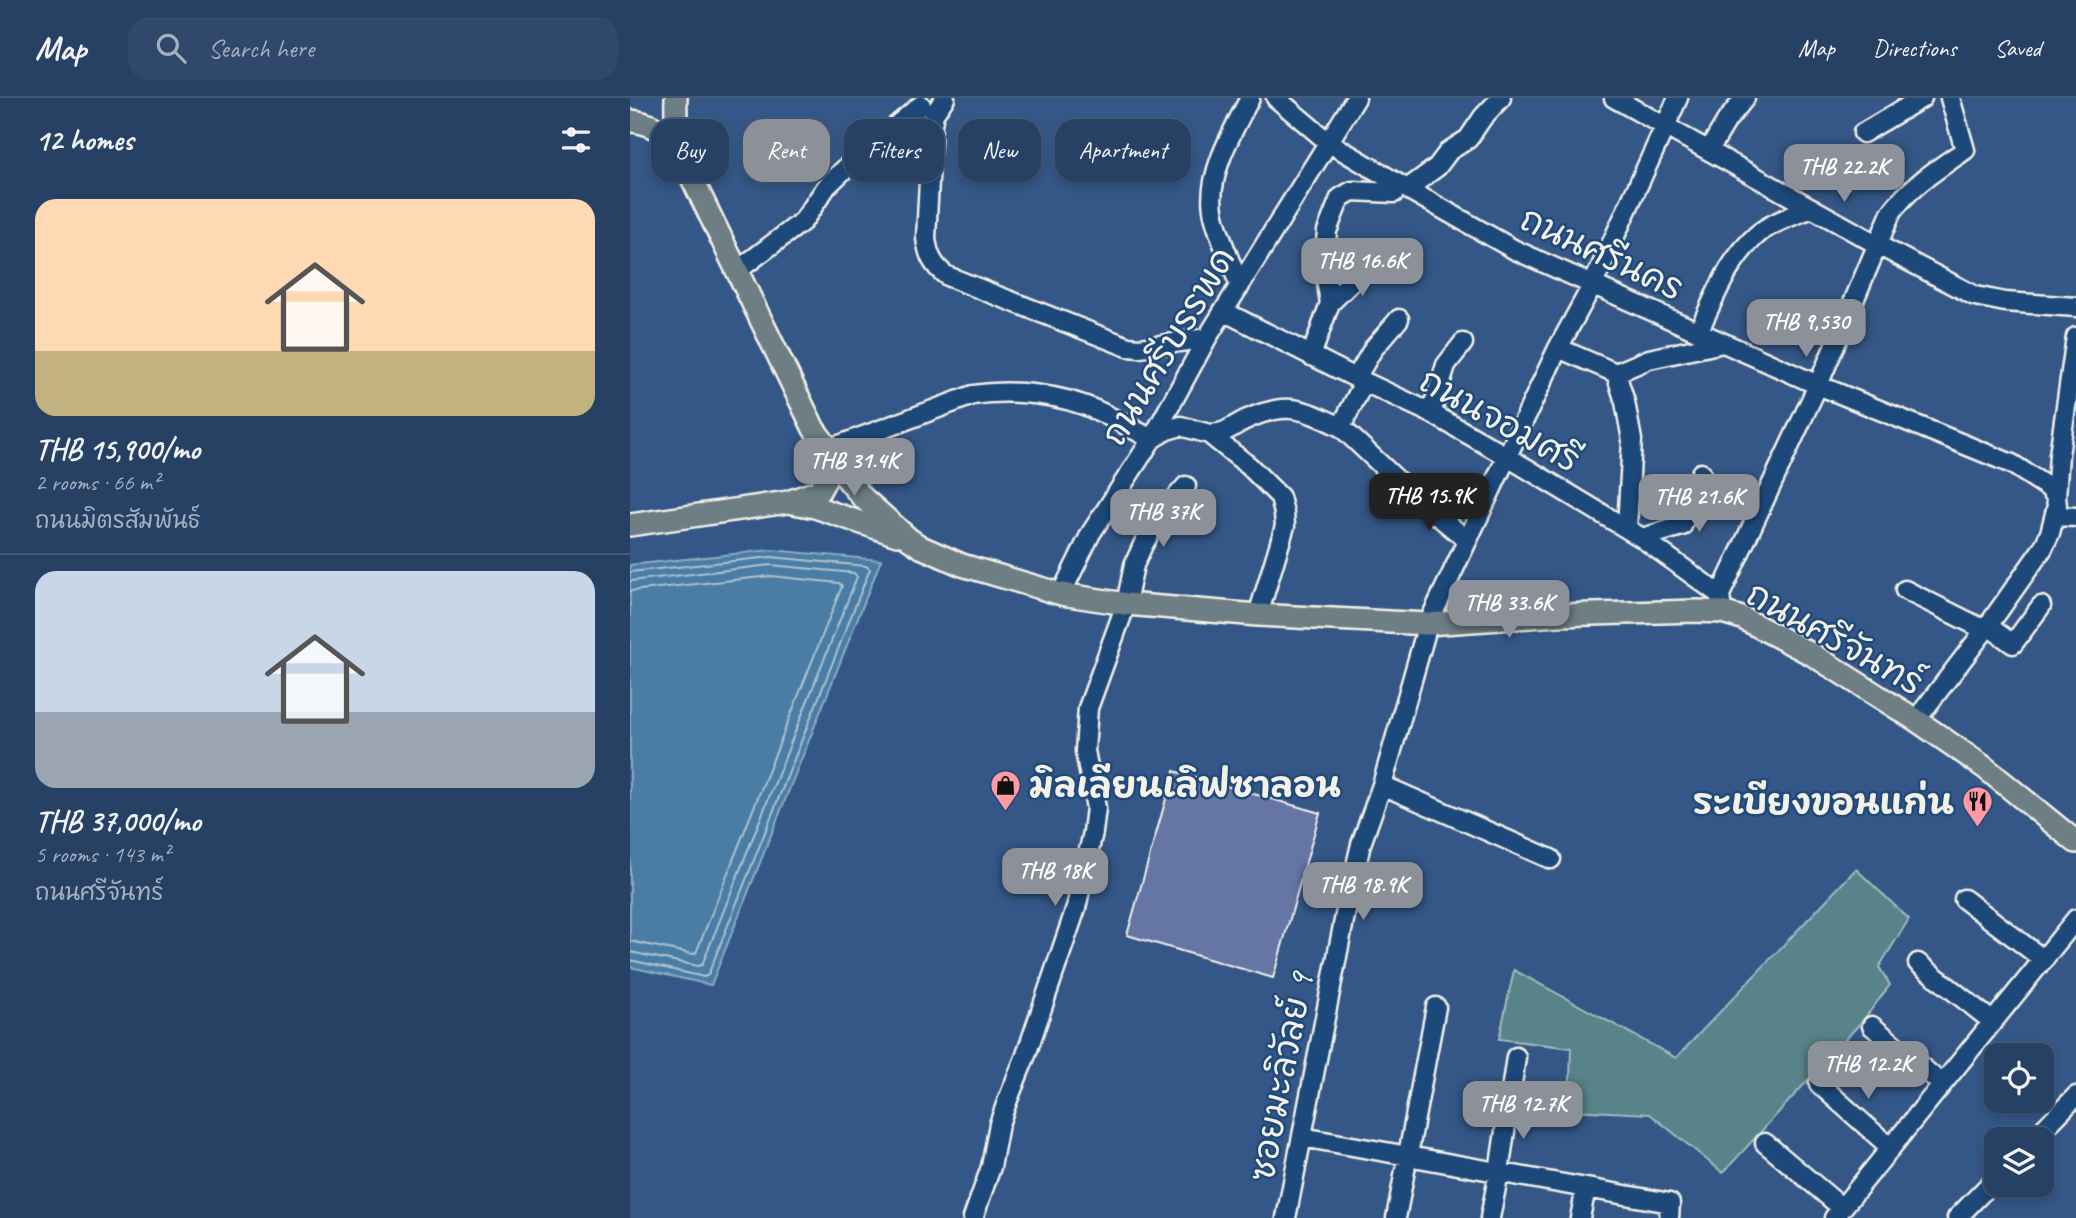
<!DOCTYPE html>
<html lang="en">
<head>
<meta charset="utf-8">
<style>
  body { margin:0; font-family:Caveat,"Playpen Sans Thai",sans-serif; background:#2f486b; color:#f1f3f6; height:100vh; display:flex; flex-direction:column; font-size:26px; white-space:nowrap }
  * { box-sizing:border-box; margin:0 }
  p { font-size:23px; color:#a4afbf }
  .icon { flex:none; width:38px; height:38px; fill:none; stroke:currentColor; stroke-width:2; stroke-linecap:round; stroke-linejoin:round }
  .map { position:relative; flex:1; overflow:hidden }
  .details { display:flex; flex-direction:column; background:#274165; width:630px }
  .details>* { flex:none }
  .hud { position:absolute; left:21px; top:21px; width:665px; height:63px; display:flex; gap:14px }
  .controls { position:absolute; left:1354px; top:945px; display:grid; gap:14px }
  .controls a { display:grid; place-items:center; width:70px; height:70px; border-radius:14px; background:#274165; box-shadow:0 4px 10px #0003,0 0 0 2px #435a79; font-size:35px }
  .price { position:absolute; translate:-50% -60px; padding:0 16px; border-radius:14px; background:#8c9099; color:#fff; font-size:23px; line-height:46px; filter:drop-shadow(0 2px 4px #0008) }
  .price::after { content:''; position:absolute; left:50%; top:42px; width:21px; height:16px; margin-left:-10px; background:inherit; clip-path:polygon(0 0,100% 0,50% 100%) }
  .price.current { background:#222; color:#fff }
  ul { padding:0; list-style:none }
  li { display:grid; align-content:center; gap:14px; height:371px; padding:0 35px }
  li+li { border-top:2px solid #435a79 }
  li span { display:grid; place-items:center; height:217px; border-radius:21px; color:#555 }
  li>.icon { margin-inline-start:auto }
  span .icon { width:126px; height:126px; fill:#fffc; stroke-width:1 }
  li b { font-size:30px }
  h2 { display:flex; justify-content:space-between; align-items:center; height:84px; padding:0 35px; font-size:30px }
  .tag { padding:0 24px; border-radius:21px; background:#274165; box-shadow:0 4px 10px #0003,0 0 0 2px #435a79; font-size:24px; line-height:63px }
  .tag.current { background:#8c9099; color:#fff }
  header { display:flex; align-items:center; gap:42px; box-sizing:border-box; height:98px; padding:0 35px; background:#274165; border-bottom:2px solid #435a79 }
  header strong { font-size:33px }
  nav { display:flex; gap:38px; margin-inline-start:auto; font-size:24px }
  .search { width:490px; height:63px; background:#2f486b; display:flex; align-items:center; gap:18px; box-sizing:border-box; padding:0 24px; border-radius:21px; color:#a4afbf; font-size:26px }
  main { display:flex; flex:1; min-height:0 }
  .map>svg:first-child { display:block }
  .green { fill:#58838b; stroke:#a6baba; stroke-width:2 }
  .water { fill:#497da6; stroke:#8dabc0; stroke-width:2 }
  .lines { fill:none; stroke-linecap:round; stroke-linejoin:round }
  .shore { stroke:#b0c3ce; stroke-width:2 }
  .building { fill:#6576a5; stroke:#f4f1e8; stroke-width:2 }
  .minor-casing { stroke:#f4f1e8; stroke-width:23 }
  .major-casing { stroke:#f4f1e8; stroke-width:26 }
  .minor { stroke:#1f4a7a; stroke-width:18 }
  .major { stroke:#6d7e84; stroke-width:21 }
  .labels { text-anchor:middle; stroke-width:5; stroke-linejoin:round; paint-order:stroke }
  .street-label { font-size:35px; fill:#f4f1e8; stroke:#1f4a7a }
  .poi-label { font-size:35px; font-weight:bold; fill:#f4f1e8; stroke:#1f4a7a; text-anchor:start }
</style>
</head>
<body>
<header>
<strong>Map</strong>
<div class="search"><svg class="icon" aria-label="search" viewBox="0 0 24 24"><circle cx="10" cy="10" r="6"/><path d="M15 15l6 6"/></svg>Search here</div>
<nav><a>Map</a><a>Directions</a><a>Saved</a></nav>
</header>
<main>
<section class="details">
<h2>12 homes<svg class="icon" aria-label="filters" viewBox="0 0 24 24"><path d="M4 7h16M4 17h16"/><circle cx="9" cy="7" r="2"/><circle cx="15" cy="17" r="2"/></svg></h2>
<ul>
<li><span style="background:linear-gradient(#ffd9b3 70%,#c2b280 0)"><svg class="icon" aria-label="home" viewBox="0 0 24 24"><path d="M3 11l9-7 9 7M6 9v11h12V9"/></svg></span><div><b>THB 15,900/mo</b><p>2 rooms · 66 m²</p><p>ถนนมิตรสัมพันธ์</p></div></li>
<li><span style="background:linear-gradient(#c9d6e8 65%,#9aa5b1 0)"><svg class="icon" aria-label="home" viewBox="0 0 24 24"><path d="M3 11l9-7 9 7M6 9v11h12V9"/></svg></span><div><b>THB 37,000/mo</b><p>5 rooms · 143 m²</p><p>ถนนศรีจันทร์</p></div></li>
</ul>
</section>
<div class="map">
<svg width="1446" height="1120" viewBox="0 0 1446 1120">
  <rect width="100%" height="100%" fill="#345787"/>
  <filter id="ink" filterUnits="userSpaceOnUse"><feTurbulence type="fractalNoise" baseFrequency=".0143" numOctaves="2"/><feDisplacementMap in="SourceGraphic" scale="14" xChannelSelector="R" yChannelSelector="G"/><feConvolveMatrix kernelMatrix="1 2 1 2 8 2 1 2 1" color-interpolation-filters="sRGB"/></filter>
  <g filter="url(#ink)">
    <path class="green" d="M1226,771L1279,821L1249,869L1260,887L1234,921L1093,1075L1020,1016L939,1012L941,950L869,941L884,872L1046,960Z"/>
    <path class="water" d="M141,452L251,462L81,887L0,869V467Z"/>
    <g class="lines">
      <path class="shore" d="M0,474L141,459L236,468L240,471L78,877L74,879L0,862
        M0,483L141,467L224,475L227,479L72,867L68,868L0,854
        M0,493L141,478L209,485L212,488L66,855L62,856L0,843"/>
    </g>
    <path class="building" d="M544,673L690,715L643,880L497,837Z"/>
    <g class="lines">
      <defs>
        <path id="minor" d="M315,0L304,16L302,26L296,140C298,157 303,168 317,178L498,249L510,250L577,240
          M646,0L698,44L777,91L885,152L1188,287L1382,366L1419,390L1426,399L1427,408L1420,435L1413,450L1355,532L1286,622
          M984,0L1248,147L1345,198L1375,204L1446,209
          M1233,35L1292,0
          M1079,52L1097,22L1115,0
          M777,91L807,69L819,53L838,41L853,19L871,0
          M107,173L173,123L197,88L220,66L291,7
          M610,188C602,167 586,133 583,112C577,75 604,31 620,0
          M700,205L694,168L697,133L710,100L722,93L764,95L769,86
          M593,213L726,280L801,315L876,358L1012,440L1090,497L1092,514
          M1068,234C1085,199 1098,162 1128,136C1142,124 1165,117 1182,110
          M928,250L986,275L1019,261L1093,245
          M681,258L700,205L738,168
          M986,275L995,304L1002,342L997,430
          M726,280L743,251L769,221
          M801,315L816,267L833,245
          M711,329L785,399L837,442
          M579,336C598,335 599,330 615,322C657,303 671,310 711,329L734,284
          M199,351L343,297C382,291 432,296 468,313C486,321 504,332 522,341L537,332L551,328L579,336L619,368L650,399L654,415L655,428L628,517
          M1426,399L1429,357L1446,239
          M1425,418L1446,419
          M1012,440L1052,428L1071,375
          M1275,492L1355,532
          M431,496L461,435L522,341L577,240L726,0
          M1090,497L1188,287L1261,115C1280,88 1308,71 1335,52L1320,0
          M1358,528L1383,546L1411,508
          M752,687L921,761
          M1334,801L1414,862
          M1288,865L1363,924
          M1242,928L1312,986
          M1189,986L1261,1050
          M672,1039L1040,1105L1039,1120
          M1404,1041L1446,998
          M1135,1045L1212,1110
          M343,1120L361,1069L369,1026L377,1004L396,957L446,810L463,734L466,710L455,653L458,610L496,506L504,467L513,447L529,419L556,388
          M656,1120L717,807L731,746L752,687L798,526L928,250L963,186L1048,0
          M766,1120L806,909
          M860,1120L869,1074L886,959
          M950,1120L956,1090
          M1204,1120L1446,821
          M1327,1120L1367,1079"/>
        <path id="major" d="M46,0C45,28 48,46 58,72L184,331L199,351L213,376L233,400L279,441L291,449L332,467L431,496L496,506L628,517L798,526L928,517L1066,513L1092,514L1112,520L1183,557L1286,622L1354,669L1446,744
          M0,23C21,24 36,35 49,50
          M158,404L185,409L267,437
          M0,427L158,404L189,393L195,382L188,347"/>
      </defs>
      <use href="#minor" class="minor-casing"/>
      <use href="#major" class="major-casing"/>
      <use href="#minor" class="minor"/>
      <use href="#major" class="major"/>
    </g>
  </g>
  <defs>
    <symbol id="shop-pin" viewBox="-11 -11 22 30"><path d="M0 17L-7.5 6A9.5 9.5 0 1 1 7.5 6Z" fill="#ff9aa2" stroke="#1f4a7a"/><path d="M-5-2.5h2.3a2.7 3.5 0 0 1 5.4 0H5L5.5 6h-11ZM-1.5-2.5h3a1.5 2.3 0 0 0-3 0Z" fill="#111"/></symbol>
    <symbol id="restaurant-pin" viewBox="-11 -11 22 30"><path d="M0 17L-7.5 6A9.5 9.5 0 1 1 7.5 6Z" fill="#ff9aa2" stroke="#1f4a7a"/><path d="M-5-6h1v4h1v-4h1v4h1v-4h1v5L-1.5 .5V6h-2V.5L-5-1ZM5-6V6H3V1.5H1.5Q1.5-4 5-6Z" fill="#111"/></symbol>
  </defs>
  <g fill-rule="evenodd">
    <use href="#shop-pin" x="358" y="670" width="35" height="47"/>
    <use href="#restaurant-pin" x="1330" y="686" width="35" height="47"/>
  </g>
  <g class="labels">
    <g class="street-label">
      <text transform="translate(972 155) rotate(25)" y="12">ถนนศรีนคร</text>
      <text transform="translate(538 248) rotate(-59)" y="12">ถนนศรีบรรพด</text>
      <text transform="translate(870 322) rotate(29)" y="12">ถนนจอมศรี</text>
      <text transform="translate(1205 540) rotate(29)" y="12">ถนนศรีจันทร์</text>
      <text transform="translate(651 979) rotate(-79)" y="12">ซอยมะลิวัลย์ 9</text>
    </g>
    <g class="poi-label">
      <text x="399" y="699">มิลเลียนเลิฟซาลอน</text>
      <text x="1324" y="716" text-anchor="end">ระเบียงขอนแก่น</text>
    </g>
  </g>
</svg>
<div class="controls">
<a><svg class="icon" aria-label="locate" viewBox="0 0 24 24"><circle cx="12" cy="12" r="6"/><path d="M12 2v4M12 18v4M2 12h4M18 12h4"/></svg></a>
<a><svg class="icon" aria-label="layers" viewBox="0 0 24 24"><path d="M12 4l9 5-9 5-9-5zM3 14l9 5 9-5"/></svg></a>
</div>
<b class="price" style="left:1214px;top:106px">THB 22.2K</b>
<b class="price" style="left:732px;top:200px">THB 16.6K</b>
<b class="price" style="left:1176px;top:261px">THB 9,530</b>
<b class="price" style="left:224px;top:400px">THB 31.4K</b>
<b class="price current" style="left:799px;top:435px">THB 15.9K</b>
<b class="price" style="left:1069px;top:436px">THB 21.6K</b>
<b class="price" style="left:533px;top:451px">THB 37K</b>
<b class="price" style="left:879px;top:542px">THB 33.6K</b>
<b class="price" style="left:425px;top:810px">THB 18K</b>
<b class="price" style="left:733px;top:824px">THB 18.9K</b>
<b class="price" style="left:1238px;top:1003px">THB 12.2K</b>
<b class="price" style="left:893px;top:1043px">THB 12.7K</b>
<div class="hud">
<a class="tag">Buy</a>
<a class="tag current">Rent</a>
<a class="tag">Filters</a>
<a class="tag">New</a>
<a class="tag">Apartment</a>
</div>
</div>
</main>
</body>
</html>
